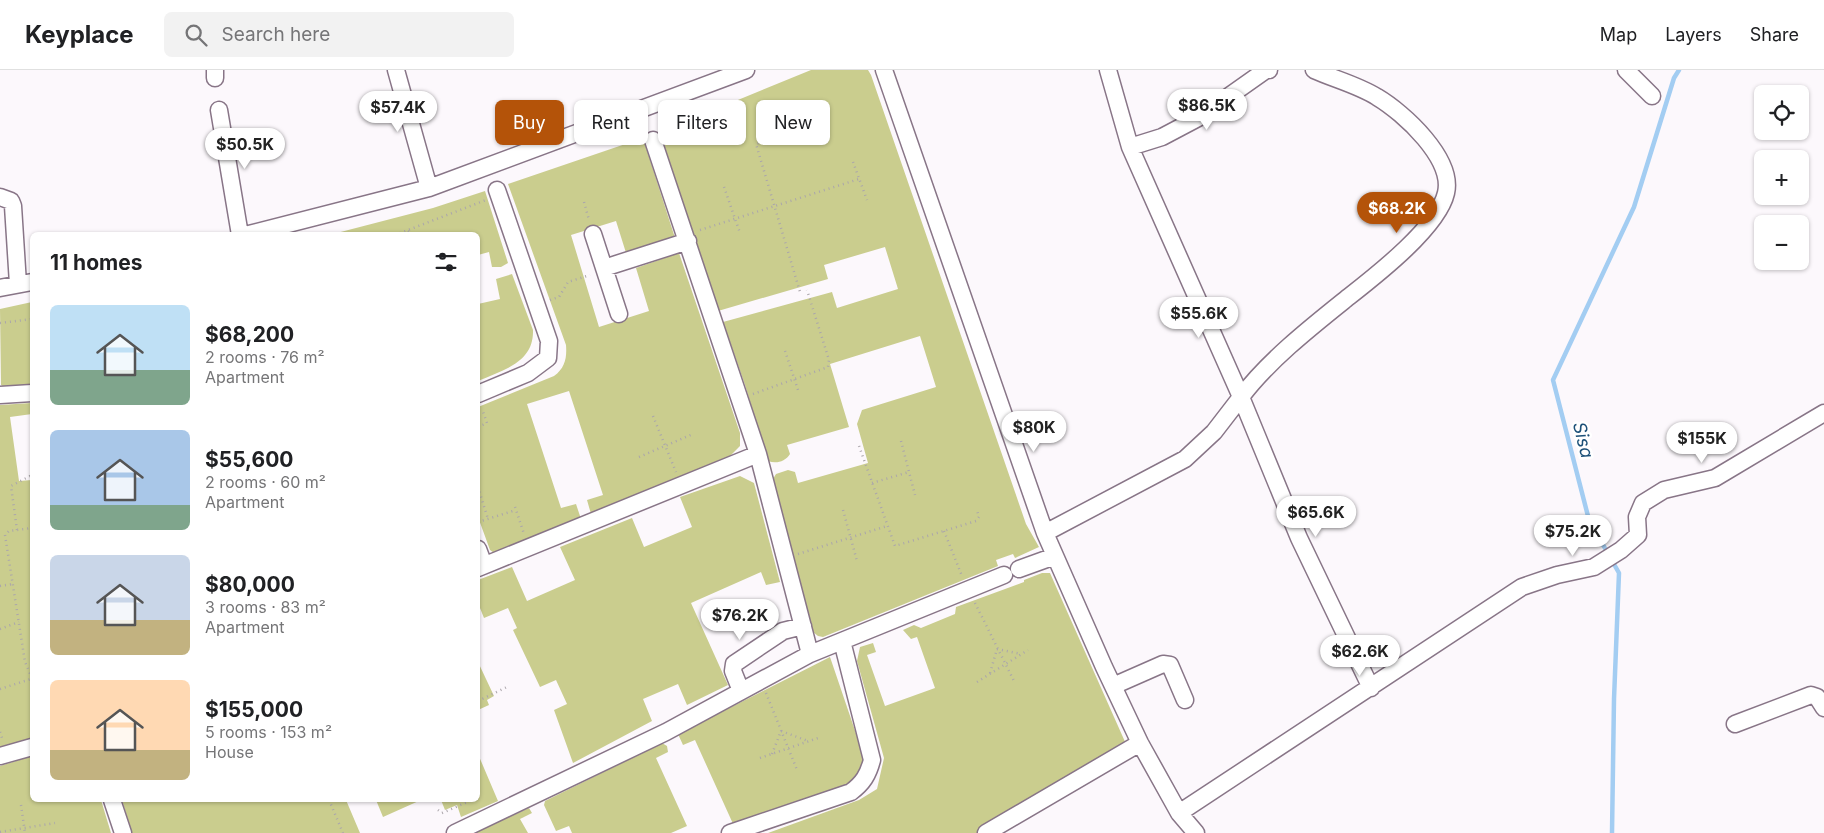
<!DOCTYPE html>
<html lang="en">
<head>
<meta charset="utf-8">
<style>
  body { margin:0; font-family:Inter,sans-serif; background:#f2f2f2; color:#202124; height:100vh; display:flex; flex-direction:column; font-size:19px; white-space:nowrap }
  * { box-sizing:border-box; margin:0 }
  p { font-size:16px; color:#757577 }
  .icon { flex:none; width:28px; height:28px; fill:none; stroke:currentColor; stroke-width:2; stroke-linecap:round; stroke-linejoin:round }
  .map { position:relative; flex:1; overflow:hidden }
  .panel { position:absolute; left:30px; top:162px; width:450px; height:570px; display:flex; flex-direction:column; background:#fff; border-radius:8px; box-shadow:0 1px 4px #0004 }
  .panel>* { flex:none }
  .hud { position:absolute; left:495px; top:30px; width:475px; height:45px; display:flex; gap:10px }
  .tools { position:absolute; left:1754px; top:15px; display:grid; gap:10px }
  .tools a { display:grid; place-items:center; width:55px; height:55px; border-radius:8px; background:#fff; box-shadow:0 1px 4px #0004; font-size:25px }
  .price { position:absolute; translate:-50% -42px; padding:0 11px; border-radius:18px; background:#fff; color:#222; font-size:16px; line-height:32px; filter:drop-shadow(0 1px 2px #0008) }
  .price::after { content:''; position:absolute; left:50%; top:30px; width:15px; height:11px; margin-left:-8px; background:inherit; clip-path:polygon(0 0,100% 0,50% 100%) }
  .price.active { background:#b45309; color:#fff }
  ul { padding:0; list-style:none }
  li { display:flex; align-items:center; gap:15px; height:125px; padding:0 20px }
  li span { display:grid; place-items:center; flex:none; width:140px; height:100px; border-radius:8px; color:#555 }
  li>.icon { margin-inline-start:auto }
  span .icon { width:60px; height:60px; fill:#fffc; stroke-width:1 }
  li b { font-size:21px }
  h2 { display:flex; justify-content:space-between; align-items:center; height:60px; padding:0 20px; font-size:21px }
  .tag { padding:0 18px; border-radius:8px; background:#fff; box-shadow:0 1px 4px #0004; font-size:18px; line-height:45px }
  .tag.active { background:#b45309; color:#fff }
  header { display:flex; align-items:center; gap:30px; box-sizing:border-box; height:70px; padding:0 25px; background:#fff; border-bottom:1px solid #e0e0e0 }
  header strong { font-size:24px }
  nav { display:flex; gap:28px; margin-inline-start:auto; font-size:18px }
  .search { width:350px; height:45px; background:#f2f2f2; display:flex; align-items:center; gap:12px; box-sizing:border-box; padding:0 18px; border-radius:8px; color:#757577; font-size:19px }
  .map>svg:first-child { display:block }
  .green { fill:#cacd8e }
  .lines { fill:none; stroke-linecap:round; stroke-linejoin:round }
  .stream { stroke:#a3cdf2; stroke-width:4.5 }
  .minor-casing { stroke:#887587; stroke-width:19 }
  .path { stroke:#aba6ab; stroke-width:2.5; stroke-dasharray:1 4; stroke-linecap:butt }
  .minor { stroke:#fff; stroke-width:16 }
  .labels { text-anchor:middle; stroke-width:5; stroke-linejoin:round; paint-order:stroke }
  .water-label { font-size:18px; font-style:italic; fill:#1c5078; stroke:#fff }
</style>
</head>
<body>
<header>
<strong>Keyplace</strong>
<div class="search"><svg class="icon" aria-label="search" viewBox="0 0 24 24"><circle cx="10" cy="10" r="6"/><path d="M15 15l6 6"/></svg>Search here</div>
<nav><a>Map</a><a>Layers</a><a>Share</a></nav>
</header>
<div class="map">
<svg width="1824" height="763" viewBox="0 0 1824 763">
  <rect width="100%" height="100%" fill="#fcf8fc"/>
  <path class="green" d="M811,0H868L871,5L1026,454L1039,477L1015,488L1013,484L996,490L998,496L823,567L818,566L813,562L773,409L776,404L788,400L795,402L798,413L868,393L857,354L862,340L936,317L920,266L830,294L849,357L787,375L790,384C785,392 776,394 768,391L745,315L723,252L832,222L837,238L898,219L885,177L824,195L828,209L718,241L660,62Z
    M643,68L676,171L627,186L616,151L571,165L599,257L649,241L636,198L679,183L740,363V376L729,387L591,444L587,430L603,425L569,321L527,334L561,438L576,434L581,449L494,483L490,480L478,447V337L554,306C565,298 567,288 566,275L508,114Z
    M485,121L508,193L501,197H492L489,182L478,185V165H329L433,138Z
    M512,204L533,260C534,293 503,300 478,311V234L500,229L496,209Z
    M32,232V315L7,319L1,315L0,239Z
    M31,333L32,344L10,347L19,411L32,410V668L0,678V335Z
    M740,406L754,413L780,512L766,515L761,502L691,533L728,615L687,635L678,614L643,629L652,651L573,693L554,640L567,634L556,610L540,617L513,560L517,558L508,538L484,548L478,533V510L512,497L527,531L575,510L560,477L632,448L644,477L692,457L680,427Z
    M1042,503H1050L1126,674L977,763H768L859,730L877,719L884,688L857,591L860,577L873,573L876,582L867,585L885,636L935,618L917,567L911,569L903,560L914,555L921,558L955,544L956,537L1024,512V510Z
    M830,587L864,687L865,699L851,716L734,756L695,670L683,675L678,664Z
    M478,592L494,626L487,630L489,635L478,640Z
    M662,673L667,676L668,682L656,688L687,756L671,763H572L569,756L556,761L544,735L545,731Z
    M478,684L498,731L461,747L457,735L445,740L441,730H478Z
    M32,686V730H101L111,763H0V696Z
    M122,730H346L360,763H132Z
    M376,730H421L383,747Z
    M529,738L532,743L520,749L528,763H473Z"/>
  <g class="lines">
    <path class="stream" d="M1612,763L1614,629L1619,503L1589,450L1553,310L1634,137L1674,8L1679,0"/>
    <defs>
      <path id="minor" d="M215,0V8
        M396,0L429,118
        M884,0L1045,463L1104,597L1140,673L1179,743L1196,763
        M1314,0C1334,9 1358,15 1377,27C1404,43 1454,89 1446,123C1438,158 1374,207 1346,229C1311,257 1268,291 1241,327L1299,468L1371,618
        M1626,0L1652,26
        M219,40L240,165
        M653,70L758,384L810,584
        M1130,77L1162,67L1198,48L1266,0H1269
        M0,127L11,131L13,136L18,214
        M593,164L619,244
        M245,165L429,118L746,0
        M604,198L688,171
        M0,218L32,212
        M478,324L528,303L548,288L549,271L497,120
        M0,325L32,323
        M1045,463L1185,389L1214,362L1241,327L1130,77L1108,0
        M478,479L484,495
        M478,498L758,384
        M1019,499L1055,486
        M1113,616L1163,594L1170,595L1185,630
        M741,621L733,601L734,594L783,561L803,556
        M1735,654L1811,625L1817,627L1824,638
        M0,686L32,677
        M112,730L123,763
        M1179,743L1522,517L1557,505L1594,497L1621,480L1638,465L1637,447L1643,433L1664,420L1715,408L1824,343
        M455,763L666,662L810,584L1004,505
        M730,763L851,722C863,713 868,705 872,690L842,571
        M986,763L1140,673"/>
    </defs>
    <use href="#minor" class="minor-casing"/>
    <path class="path" d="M791,73L789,65L756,74L800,222
      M853,92L867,130
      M724,117L740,163
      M584,132L589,150
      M700,160L859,109
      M408,161L414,165
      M395,165L486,130
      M550,230L559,227L568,212L590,205
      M0,253L32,249
      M478,281V283
      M785,281L799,323
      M753,324L828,297L829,290L807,220
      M653,346L676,402
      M478,357L487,353L482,339
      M901,371L915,425
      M859,376L895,476L976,451L979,447L977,440
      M639,387L693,364
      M872,413L909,402
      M478,417L488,449
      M515,437L524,464
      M843,440L857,491
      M478,452L516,440
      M17,460L11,416L32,405
      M944,461L962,506
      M798,484L887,456
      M0,516L13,514
      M975,533L1014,611
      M0,559L19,552
      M990,603L997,579L1021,584
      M32,608L25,592L5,465L9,461L32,458
      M977,612L1028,580
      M0,619L31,609
      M766,623L797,700
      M478,631L507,617
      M0,662L3,671
      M772,684L781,661L808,671
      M760,688L821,667
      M329,730L343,763
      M21,735L25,763
      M438,740L442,743L472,730
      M0,762L55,753"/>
    <use href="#minor" class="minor"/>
  </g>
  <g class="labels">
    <g class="water-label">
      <text transform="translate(1583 370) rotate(76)" y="6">Sisa</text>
    </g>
  </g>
</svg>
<div class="tools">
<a><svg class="icon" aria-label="locate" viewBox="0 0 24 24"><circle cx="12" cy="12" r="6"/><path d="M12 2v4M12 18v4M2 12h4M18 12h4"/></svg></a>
<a>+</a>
<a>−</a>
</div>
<b class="price" style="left:1207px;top:61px">$86.5K</b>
<b class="price" style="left:398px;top:63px">$57.4K</b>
<b class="price" style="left:245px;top:100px">$50.5K</b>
<b class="price active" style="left:1397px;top:164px">$68.2K</b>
<b class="price" style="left:1199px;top:269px">$55.6K</b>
<b class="price" style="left:1034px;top:383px">$80K</b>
<b class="price" style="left:1702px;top:394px">$155K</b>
<b class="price" style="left:1316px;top:468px">$65.6K</b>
<b class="price" style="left:1573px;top:487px">$75.2K</b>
<b class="price" style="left:740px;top:571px">$76.2K</b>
<b class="price" style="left:1360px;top:607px">$62.6K</b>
<div class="hud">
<a class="tag active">Buy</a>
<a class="tag">Rent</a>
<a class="tag">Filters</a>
<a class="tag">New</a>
</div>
<section class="panel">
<h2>11 homes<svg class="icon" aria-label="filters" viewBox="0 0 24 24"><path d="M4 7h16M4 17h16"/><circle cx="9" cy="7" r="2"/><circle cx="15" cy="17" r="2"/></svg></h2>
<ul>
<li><span style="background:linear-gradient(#bfe0f5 65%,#7fa58c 0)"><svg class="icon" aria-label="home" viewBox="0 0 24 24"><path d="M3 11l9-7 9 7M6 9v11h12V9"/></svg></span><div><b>$68,200</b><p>2 rooms · 76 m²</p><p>Apartment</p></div></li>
<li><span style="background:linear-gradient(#a9c7e8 75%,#7fa58c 0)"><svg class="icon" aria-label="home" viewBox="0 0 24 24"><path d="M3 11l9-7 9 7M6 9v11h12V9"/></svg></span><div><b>$55,600</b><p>2 rooms · 60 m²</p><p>Apartment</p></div></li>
<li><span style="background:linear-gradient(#c9d6e8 65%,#c2b280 0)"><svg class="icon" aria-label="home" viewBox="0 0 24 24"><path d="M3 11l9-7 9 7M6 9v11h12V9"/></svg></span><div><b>$80,000</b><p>3 rooms · 83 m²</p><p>Apartment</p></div></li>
<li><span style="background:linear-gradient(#ffd9b3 70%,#c2b280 0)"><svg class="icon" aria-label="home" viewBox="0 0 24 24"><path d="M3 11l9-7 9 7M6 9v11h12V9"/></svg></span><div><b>$155,000</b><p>5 rooms · 153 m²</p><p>House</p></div></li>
</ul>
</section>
</div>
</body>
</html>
